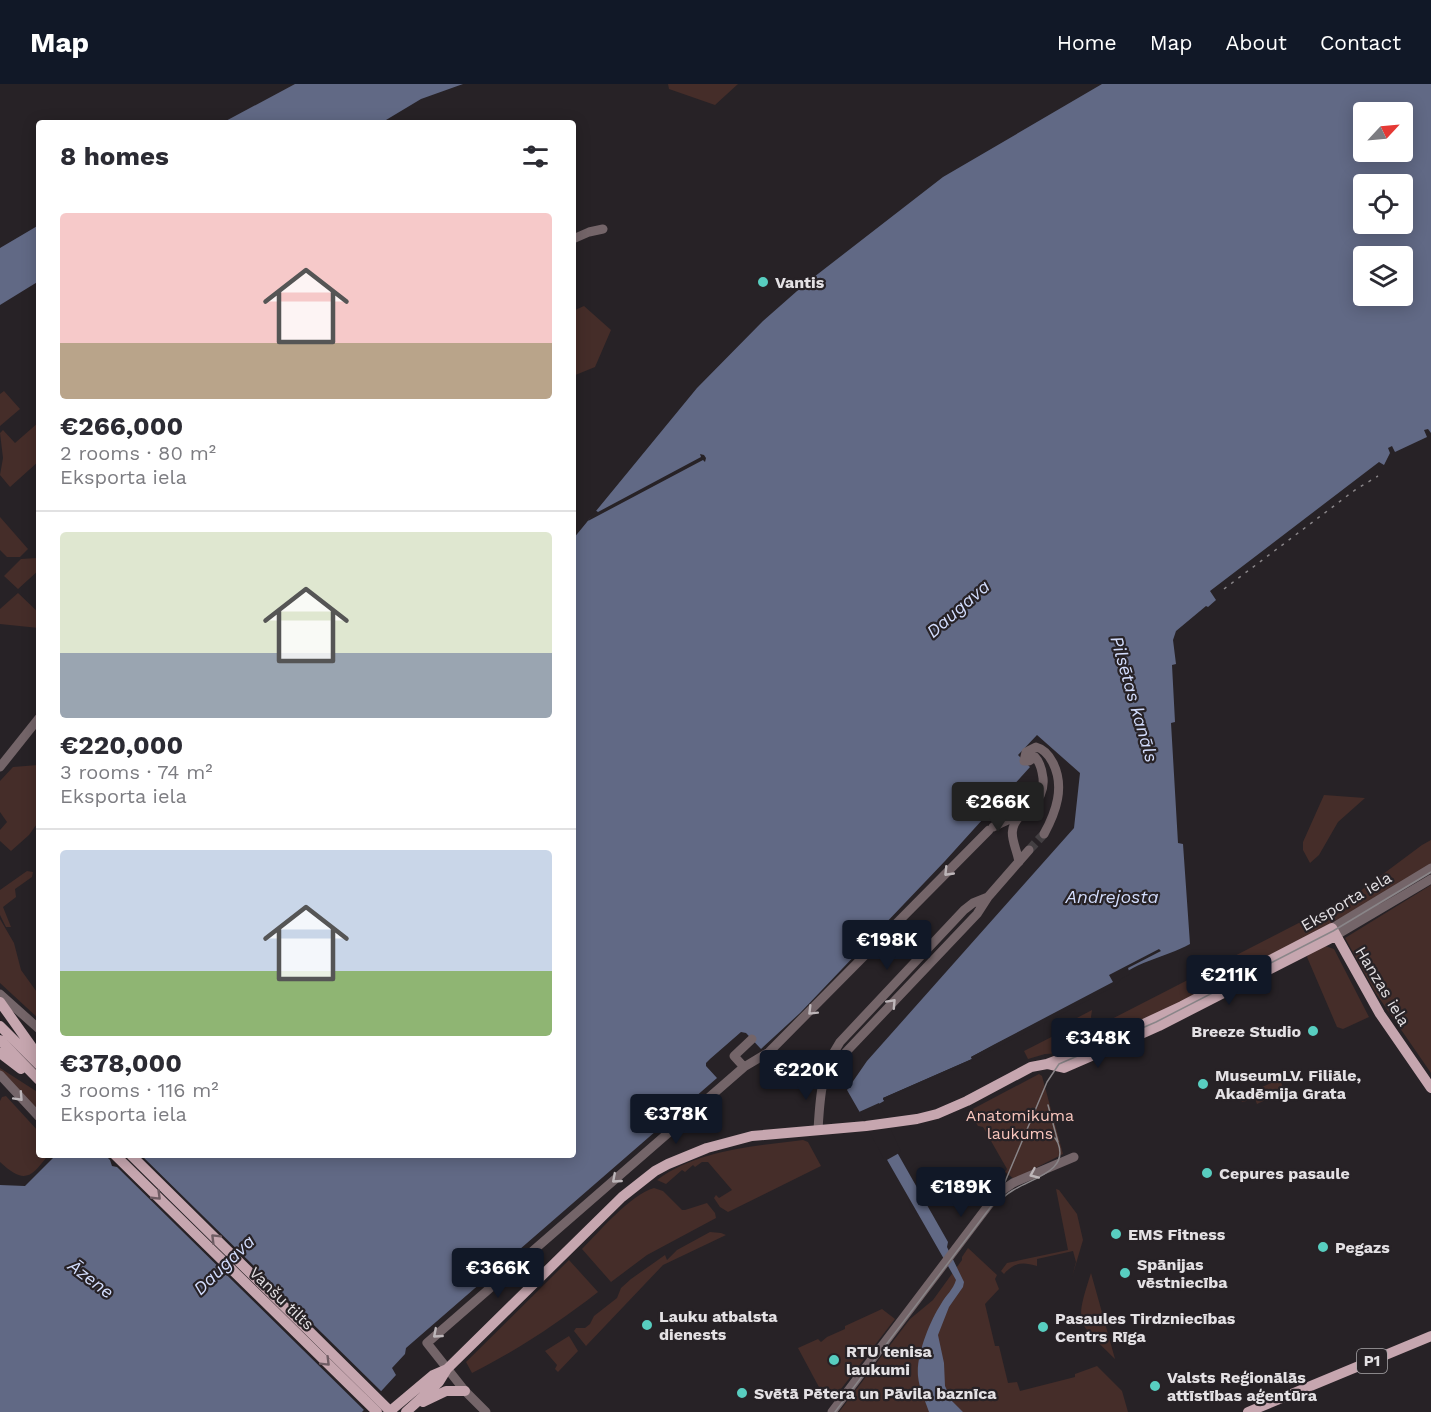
<!DOCTYPE html>
<html lang="en">
<head>
<meta charset="utf-8">
<style>
  body { margin:0; font-family:"Work Sans",sans-serif; background:#f7f7f7; color:#2b2b33; height:100vh; display:flex; flex-direction:column; font-size:22px; white-space:nowrap }
  * { box-sizing:border-box; margin:0 }
  p { font-size:20px; color:#7c7c81 }
  .icon { flex:none; width:33px; height:33px; fill:none; stroke:currentColor; stroke-width:2; stroke-linecap:round; stroke-linejoin:round }
  .map { position:relative; flex:1; overflow:hidden }
  .panel { position:absolute; left:36px; top:36px; width:540px; height:1038px; display:flex; flex-direction:column; background:#fff; border-radius:6px; box-shadow:0 3px 15px #0003 }
  .panel>* { flex:none }
  .needle { width:39px; rotate:64deg }
  .controls { position:absolute; left:1353px; top:18px; display:grid; gap:12px }
  .controls a { display:grid; place-items:center; width:60px; height:60px; border-radius:6px; background:#fff; box-shadow:0 3px 15px #0003; font-size:30px }
  .price { position:absolute; translate:-50% -51px; padding:0 14px; border-radius:6px; background:#111827; color:#fff; font-size:20px; line-height:39px; filter:drop-shadow(0 2px 3px #0008) }
  .price::after { content:''; position:absolute; left:50%; top:36px; width:18px; height:14px; margin-left:-9px; background:inherit; clip-path:polygon(0 0,100% 0,50% 100%) }
  .price.current { background:#222; color:#fff }
  ul { padding:0; list-style:none }
  li { display:grid; align-content:center; gap:12px; height:318px; padding:0 24px }
  li+li { border-top:2px solid #e1e1e2 }
  li span { display:grid; place-items:center; height:186px; border-radius:6px; color:#555 }
  li>.icon { margin-inline-start:auto }
  span .icon { width:108px; height:108px; fill:#fffc; stroke-width:1 }
  li b { font-size:26px }
  h2 { display:flex; justify-content:space-between; align-items:center; height:72px; padding:0 24px; font-size:26px }
  header { display:flex; align-items:center; gap:36px; box-sizing:border-box; height:84px; padding:0 30px; background:#111827; color:#fff }
  header strong { font-size:28px }
  nav { display:flex; gap:33px; margin-inline-start:auto; font-size:21px }
  .map>svg:first-child { display:block }
  .green { fill:#452d29 }
  .water { fill:#616985; fill-rule:evenodd }
  .pier { fill:#272226 }
  .lines { fill:none; stroke-linecap:round; stroke-linejoin:round }
  .minor-tunnel { stroke:#433f42; stroke-width:9; stroke-dasharray:9 4.5; stroke-linecap:butt }
  .minor { stroke:#746569; stroke-width:9 }
  .major { stroke:#c6a6af; stroke-width:10 }
  .tram { stroke:#898588; stroke-width:1.5 }
  .rail { stroke:#898588; stroke-width:1.5; stroke-dasharray:3 6; stroke-linecap:butt }
  .major-bridge { stroke:#c6a6af; stroke-width:10 }
  .oneway { stroke:#bdb6b9 }
  .oneway2 { stroke:#6f5d64 }
  .poi-dot { fill:#58cec0; stroke:#272226; stroke-width:2 }
  .labels { text-anchor:middle; stroke-width:4.5; stroke-linejoin:round; paint-order:stroke }
  .shield { fill:#272226; stroke:#aba8ab; stroke-width:1.5 }
  .shield-label { font-size:15px; font-weight:bold; fill:#e4e1e4 }
  .poi-label { font-size:16px; font-weight:bold; fill:#e4e1e4; stroke:#272226; text-anchor:start }
  .street-label { font-size:16px; fill:#e4e1e4; stroke:#272226 }
  .park-label { font-size:16px; fill:#fac7be; stroke:#272226 }
  .water-label { font-size:18px; font-style:italic; fill:#d3ddfd; stroke:#272226 }
</style>
</head>
<body>
<header>
<strong>Map</strong>
<nav><a>Home</a><a>Map</a><a>About</a><a>Contact</a></nav>
</header>
<div class="map">
<svg width="1431" height="1328" viewBox="0 0 1431 1328">
  <rect width="100%" height="100%" fill="#272226"/>
  <path class="green" d="M668,0H738L715,21L669,5Z
    M584,222L611,246L595,283L573,292V227Z
    M4,307L20,325L0,342V310Z
    M39,338V377L10,403L0,391L3,374L0,349L3,346L15,359Z
    M0,433L28,465L20,473H7L0,466Z
    M37,474L39,477V486L18,505L4,492L21,475Z
    M18,509L39,529V544L0,540V525Z
    M38,681L39,737L29,751L11,767L0,757V746L7,738L0,728V697L13,683Z
    M1324,711L1365,714L1338,738L1319,771L1310,779L1303,766V758Z
    M1431,756V780L1350,829L1184,917L1109,950L1102,940L1359,808L1422,761Z
    M27,787L33,788L32,793L15,805L16,813L3,823L11,843H6L0,831V806Z
    M1431,801V989L1375,908L1345,854Z
    M0,835L14,859L21,886L39,911V935L0,899Z
    M1325,862L1334,865L1369,933L1343,945L1337,943L1307,873L1310,869Z
    M1092,926L1091,933L1098,955L1062,969L1045,970L1028,975L1024,967L1077,940L1075,935Z
    M0,984L39,1009V1028L0,987Z
    M1039,990L1042,992L1063,1070L1014,1095L1005,1088L1007,1085L983,1043L978,1042L969,1027Z
    M1280,995L1284,1007L1257,1020L1255,1015L1242,1018L1240,1013Z
    M6,1012L39,1048V1071H48C30,1096 23,1099 0,1078V1017L2,1013Z
    M803,1056L808,1058L821,1082L728,1128L720,1123L714,1114L716,1111L719,1114L732,1106L708,1078H702L695,1083L693,1081L685,1088L682,1086L666,1100L657,1096C697,1066 755,1062 803,1056Z
    M654,1104L663,1107L682,1126H685L707,1119L715,1129L716,1134L647,1171L611,1198L582,1165C599,1148 631,1110 654,1104Z
    M1056,1105L1059,1106L1077,1130L1083,1156L1072,1193L1076,1178L1073,1167L1037,1175V1182C1023,1178 1014,1178 1004,1190L1001,1187L1007,1179L1068,1166Z
    M710,1148L721,1149L726,1151L663,1181L586,1262L574,1247L576,1244H585L590,1240L594,1232L617,1214L621,1204L631,1195L665,1171L667,1176L677,1166Z
    M968,1164L997,1191L995,1195L999,1205L985,1220L995,1262H999L1008,1299L1017,1298L1020,1307L1075,1293V1290L1097,1282L1122,1307L1128,1328H839L910,1235L933,1216L962,1176V1173Z
    M569,1176L598,1208C558,1239 518,1266 472,1289L466,1278Z
    M1091,1189L1115,1275C1077,1237 1074,1242 1091,1189Z
    M882,1225L895,1235L834,1314L820,1305L798,1264L818,1255L821,1258L827,1253L845,1245V1242Z
    M569,1252L578,1267L558,1288L555,1285L557,1281L545,1267Z"/>
  <path class="water" d="M295,0H463L421,15L381,39H222Z
    M1102,0H1431V349L1428,345L1424,346L1427,353L1395,368L1392,362L1388,364L1390,369L1384,381L1379,378L1210,507L1216,516L1208,523L1206,522L1176,547L1173,556L1176,580L1172,581L1175,638L1171,639L1178,759L1183,760L1190,860C1165,874 1131,878 1112,900L971,973L972,975L883,1014L884,1017L877,1021L898,1070L948,1158L947,1163L964,1198L963,1203L949,1223L938,1251L944,1279L945,1302L952,1317L963,1328H929C925,1316 919,1304 918,1292C916,1271 930,1237 941,1220C946,1211 953,1206 956,1196L847,1006L867,977L1074,744L1080,689L1037,651L1018,671L1030,683L945,777L800,929L761,965L746,949L741,948L710,975L706,979V982L717,994L406,1264L405,1270L392,1284L396,1291L362,1328H0V1101L25,1102L56,1071H573V455L697,304L763,237L805,200L943,93ZM1364,28H1402V68H1364ZM1364,100H1402V140H1364ZM1364,172H1402V212H1364Z
    M39,141V197L0,221V164Z"/>
  <path class="pier" d="M700,370L704,371L706,374L705,378L703,376L588,437L595,426L598,428L701,373Z
    M1159,865L1161,867L1128,884L1130,890L1121,895L1115,902L964,981L883,1016V1014L972,975L971,973L995,960L1113,898L1109,891Z
    M879,1019L901,1068L885,1077L859,1028Z
    M105,1071H141L383,1309L366,1328L117,1083L112,1082L110,1076Z"/>
  <g class="lines">
    <path class="minor-tunnel" d="M1029,766L1044,750"/>
    <path class="minor" d="M573,155L589,148L603,145
      M1024,677L1026,668L1036,663C1044,665 1049,671 1053,679C1065,703 1056,728 1044,750
      M0,683L39,634
      M993,743C1014,732 1046,724 1043,694C1042,686 1040,678 1035,673L1029,677H1024
      M1019,778C1016,760 1005,748 1020,732
      M1332,844L1431,784
      M1335,852L1431,795
      M0,910L39,945
      M744,983L734,972L752,955
      M0,991L39,1033
      M825,994L846,968L977,830L988,813L1029,766
      M818,1046C820,1013 821,987 840,958L964,826L973,819L988,813
      M486,1328L465,1307L427,1259L744,983L769,968L989,746
      M832,1328L997,1110L1013,1099L1074,1073"/>
    <path class="major" d="M0,918L39,973
      M0,942L39,981
      M0,956L39,996
      M0,969L21,985
      M1047,980L1105,958L1182,922L1332,844L1380,930L1431,1004
      M115,1071L377,1328
      M423,1318L446,1307H465
      M389,1328L433,1291L447,1285
      M406,1328L439,1298L447,1285L622,1113L655,1087L668,1080L707,1064L752,1052L866,1042L917,1035L937,1030L967,1017L1031,983L1047,980L1064,984L1110,964L1159,942L1335,852
      M1248,1328L1431,1252"/>
    <path class="tram" d="M1048,1021L1058,1058
      M1000,1117C1017,1095 1071,1093 1058,1059C1055,1051 1048,1048 1040,1046L1023,1055
      M835,1328L999,1112L1047,998L1059,980L1156,938L1333,847L1431,788"/>
    <path class="rail" d="M1224,505L1355,406L1378,392"/>
    <path class="major-bridge" d="M131,1071L391,1328"/>
  </g>
  <defs><path id="oneway-chevron" d="M-2-3.5L2.5 0L-2 3.5" fill="none" stroke-width="1.6" stroke-linecap="round" stroke-linejoin="round" transform="scale(1.5)"/></defs>
  <g class="oneway">
    <use href="#oneway-chevron" transform="translate(948 788) rotate(134)"/>
    <use href="#oneway-chevron" transform="translate(892 919) rotate(-47)"/>
    <use href="#oneway-chevron" transform="translate(812 927) rotate(135)"/>
    <use href="#oneway-chevron" transform="translate(19 1013) rotate(47)"/>
    <use href="#oneway-chevron" transform="translate(1034 1090) rotate(156)"/>
    <use href="#oneway-chevron" transform="translate(616 1095) rotate(139)"/>
    <use href="#oneway-chevron" transform="translate(437 1250) rotate(139)"/>
  </g>
  <g class="oneway2">
    <use href="#oneway-chevron" transform="translate(157 1112) rotate(44)"/>
    <use href="#oneway-chevron" transform="translate(215 1154) rotate(-135)"/>
    <use href="#oneway-chevron" transform="translate(326 1278) rotate(45)"/>
  </g>
  <g class="poi-dot">
    <circle cx="763" cy="198" r="6"/>
    <circle cx="1313" cy="947" r="6"/>
    <circle cx="1203" cy="1000" r="6"/>
    <circle cx="1207" cy="1089" r="6"/>
    <circle cx="1116" cy="1150" r="6"/>
    <circle cx="1323" cy="1163" r="6"/>
    <circle cx="1125" cy="1189" r="6"/>
    <circle cx="647" cy="1241" r="6"/>
    <circle cx="1043" cy="1243" r="6"/>
    <circle cx="834" cy="1276" r="6"/>
    <circle cx="1155" cy="1302" r="6"/>
    <circle cx="742" cy="1309" r="6"/>
  </g>
  <g class="labels">
    <rect class="shield" x="1357" y="1265" width="30" height="24" rx="4.5"/>
    <g class="shield-label">
      <text x="1372" y="1282">P1</text>
    </g>
    <g class="poi-label">
      <text x="775" y="204">Vantis</text>
      <text x="1301" y="953" text-anchor="end">Breeze Studio</text>
      <text x="1215" y="997">MuseumLV. Filiāle,<tspan x="1215" dy="18">Akadēmija Grata</tspan></text>
      <text x="1219" y="1095">Cepures pasaule</text>
      <text x="1128" y="1156">EMS Fitness</text>
      <text x="1335" y="1169">Pegazs</text>
      <text x="1137" y="1186">Spānijas<tspan x="1137" dy="18">vēstniecība</tspan></text>
      <text x="659" y="1238">Lauku atbalsta<tspan x="659" dy="18">dienests</tspan></text>
      <text x="1055" y="1240">Pasaules Tirdzniecības<tspan x="1055" dy="18">Centrs Rīga</tspan></text>
      <text x="846" y="1273">RTU tenisa<tspan x="846" dy="18">laukumi</tspan></text>
      <text x="1167" y="1299">Valsts Reģionālās<tspan x="1167" dy="18">attīstības aģentūra</tspan></text>
      <text x="754" y="1315">Svētā Pētera un Pāvila baznīca</text>
    </g>
    <g class="street-label">
      <text transform="translate(1346 817) rotate(-30)" y="6">Eksporta iela</text>
      <text transform="translate(1383 902) rotate(59)" y="6">Hanzas iela</text>
      <text transform="translate(282 1214) rotate(44)" y="6">Vanšu tilts</text>
    </g>
    <g class="park-label">
      <text x="1020" y="1037">Anatomikuma<tspan x="1020" dy="18">laukums</tspan></text>
    </g>
    <g class="water-label">
      <text transform="translate(958 525) rotate(-41)" y="6">Daugava</text>
      <text transform="translate(1134 615) rotate(74)" y="6">Pilsētas kanāls</text>
      <text x="1112" y="819">Andrejosta</text>
      <text transform="translate(224 1181) rotate(-44)" y="6">Daugava</text>
      <text transform="translate(91 1195) rotate(37)" y="6">Āzene</text>
    </g>
  </g>
</svg>
<div class="controls">
<a><svg class="needle" viewBox="-14 -14 28 28"><path d="M0-13l5 13h-10z" fill="#e53935"/><path d="M0 13l5-13h-10z" fill="#7c7c81"/></svg></a>
<a><svg class="icon" aria-label="locate" viewBox="0 0 24 24"><circle cx="12" cy="12" r="6"/><path d="M12 2v4M12 18v4M2 12h4M18 12h4"/></svg></a>
<a><svg class="icon" aria-label="layers" viewBox="0 0 24 24"><path d="M12 4l9 5-9 5-9-5zM3 14l9 5 9-5"/></svg></a>
</div>
<b class="price current" style="left:998px;top:749px">€266K</b>
<b class="price" style="left:887px;top:887px">€198K</b>
<b class="price" style="left:1229px;top:922px">€211K</b>
<b class="price" style="left:1098px;top:985px">€348K</b>
<b class="price" style="left:806px;top:1017px">€220K</b>
<b class="price" style="left:676px;top:1061px">€378K</b>
<b class="price" style="left:961px;top:1134px">€189K</b>
<b class="price" style="left:498px;top:1215px">€366K</b>
<section class="panel">
<h2>8 homes<svg class="icon" aria-label="filters" viewBox="0 0 24 24"><path d="M4 7h16M4 17h16"/><circle cx="9" cy="7" r="2"/><circle cx="15" cy="17" r="2"/></svg></h2>
<ul>
<li><span style="background:linear-gradient(#f6c9c9 70%,#b9a48a 0)"><svg class="icon" aria-label="home" viewBox="0 0 24 24"><path d="M3 11l9-7 9 7M6 9v11h12V9"/></svg></span><div><b>€266,000</b><p>2 rooms · 80 m²</p><p>Eksporta iela</p></div></li>
<li><span style="background:linear-gradient(#dfe7d0 65%,#9aa5b1 0)"><svg class="icon" aria-label="home" viewBox="0 0 24 24"><path d="M3 11l9-7 9 7M6 9v11h12V9"/></svg></span><div><b>€220,000</b><p>3 rooms · 74 m²</p><p>Eksporta iela</p></div></li>
<li><span style="background:linear-gradient(#c9d6e8 65%,#8fb573 0)"><svg class="icon" aria-label="home" viewBox="0 0 24 24"><path d="M3 11l9-7 9 7M6 9v11h12V9"/></svg></span><div><b>€378,000</b><p>3 rooms · 116 m²</p><p>Eksporta iela</p></div></li>
</ul>
</section>
</div>
</body>
</html>
